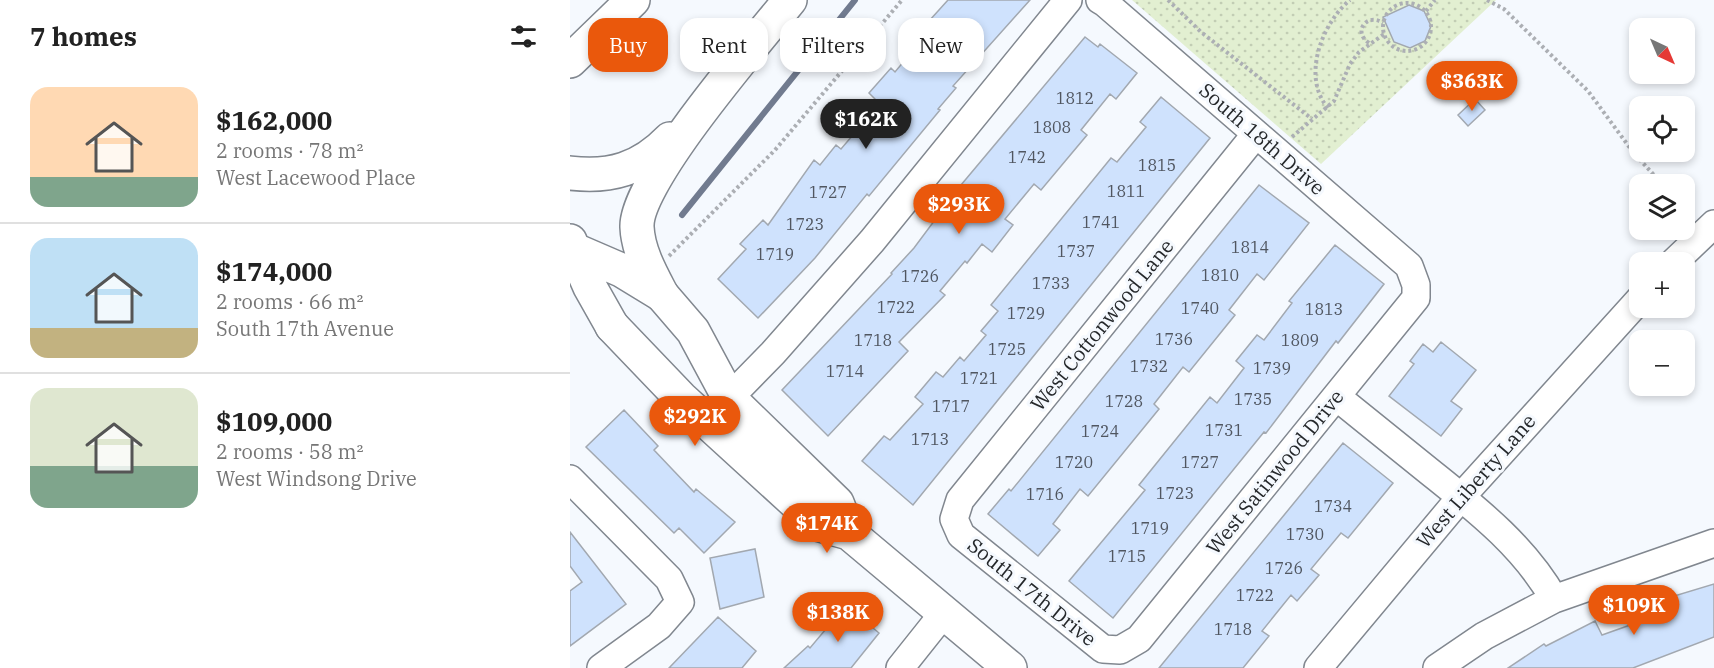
<!DOCTYPE html>
<html lang="en">
<head>
<meta charset="utf-8">
<style>
  body { margin:0; font-family:"IBM Plex Serif",serif; background:#f2f2f2; color:#222; height:100vh; display:flex; flex-direction:column; font-size:22px; white-space:nowrap }
  * { box-sizing:border-box; margin:0 }
  p { font-size:20px; color:#767676 }
  .icon { flex:none; width:33px; height:33px; fill:none; stroke:currentColor; stroke-width:2; stroke-linecap:round; stroke-linejoin:round }
  .map { position:relative; flex:1; overflow:hidden }
  .drawer { display:flex; flex-direction:column; background:#fff; width:570px }
  .drawer>* { flex:none }
  .hud { position:absolute; left:18px; top:18px; width:570px; height:54px; display:flex; gap:12px }
  .needle { width:39px; rotate:136deg }
  .controls { position:absolute; left:1059px; top:18px; display:grid; gap:12px }
  .controls a { display:grid; place-items:center; width:66px; height:66px; border-radius:12px; background:#fff; box-shadow:0 3px 9px #0003; font-size:30px }
  .price { position:absolute; translate:-50% -51px; padding:0 14px; border-radius:21px; background:#ea580c; color:#fff; font-size:20px; line-height:39px; filter:drop-shadow(0 2px 3px #0008) }
  .price::after { content:''; position:absolute; left:50%; top:36px; width:18px; height:14px; margin-left:-9px; background:inherit; clip-path:polygon(0 0,100% 0,50% 100%) }
  .price.selected { background:#222; color:#fff }
  ul { padding:0; list-style:none }
  li { display:flex; align-items:center; gap:18px; height:150px; padding:0 30px }
  li+li { border-top:2px solid #e0e0e0 }
  li span { display:grid; place-items:center; flex:none; width:168px; height:120px; border-radius:18px; color:#555 }
  li>.icon { margin-inline-start:auto }
  span .icon { width:72px; height:72px; fill:#fffc; stroke-width:1 }
  li b { font-size:26px }
  h2 { display:flex; justify-content:space-between; align-items:center; height:72px; padding:0 30px; font-size:26px }
  .chip { padding:0 21px; border-radius:18px; background:#fff; box-shadow:0 3px 9px #0003; font-size:21px; line-height:54px }
  .chip.selected { background:#ea580c; color:#fff }
  main { display:flex; flex:1; min-height:0 }
  .map>svg:first-child { display:block }
  .grass { fill:url(#grass-dots) }
  .lines { fill:none; stroke-linecap:round; stroke-linejoin:round }
  .stream { stroke:#717b8f; stroke-width:6 }
  .building { fill:#cfe2fd; stroke:#a2a8b0; stroke-width:1.5 }
  .minor-casing { stroke:#81878f; stroke-width:30 }
  .major-casing { stroke:#81878f; stroke-width:36 }
  .highway-casing { stroke:#81878f; stroke-width:36 }
  .path { stroke:#acafb4; stroke-width:4; stroke-dasharray:3 3; stroke-linecap:butt }
  .minor { stroke:#fff; stroke-width:27 }
  .major { stroke:#fff; stroke-width:33 }
  .highway { stroke:#fff; stroke-width:33 }
  .labels { text-anchor:middle; stroke-width:6; stroke-linejoin:round; paint-order:stroke }
  .number-label { font-size:16px; fill:#505660 }
  .street-label { font-size:20px; fill:#25282b; stroke:#f5f9fe }
</style>
</head>
<body>
<main>
<section class="drawer">
<h2>7 homes<svg class="icon" aria-label="filters" viewBox="0 0 24 24"><path d="M4 7h16M4 17h16"/><circle cx="9" cy="7" r="2"/><circle cx="15" cy="17" r="2"/></svg></h2>
<ul>
<li><span style="background:linear-gradient(#ffd9b3 75%,#7fa58c 0)"><svg class="icon" aria-label="home" viewBox="0 0 24 24"><path d="M3 11l9-7 9 7M6 9v11h12V9"/></svg></span><div><b>$162,000</b><p>2 rooms · 78 m²</p><p>West Lacewood Place</p></div></li>
<li><span style="background:linear-gradient(#bfe0f5 75%,#c2b280 0)"><svg class="icon" aria-label="home" viewBox="0 0 24 24"><path d="M3 11l9-7 9 7M6 9v11h12V9"/></svg></span><div><b>$174,000</b><p>2 rooms · 66 m²</p><p>South 17th Avenue</p></div></li>
<li><span style="background:linear-gradient(#dfe7d0 65%,#7fa58c 0)"><svg class="icon" aria-label="home" viewBox="0 0 24 24"><path d="M3 11l9-7 9 7M6 9v11h12V9"/></svg></span><div><b>$109,000</b><p>2 rooms · 58 m²</p><p>West Windsong Drive</p></div></li>
</ul>
</section>
<div class="map">
<svg width="1144" height="668" viewBox="0 0 1144 668">
  <defs>
    <pattern id="grass-dots" width="8" height="8" patternUnits="userSpaceOnUse" patternTransform="scale(1.5)"><rect width="8" height="8" fill="#e2efd1"/><path d="M2 2h.1M6 6h.1" fill="none" stroke="#c2cdb4" stroke-width="1.8" stroke-linecap="round"/></pattern>
  </defs>
  <rect width="100%" height="100%" fill="#f5f9fe"/>
  <path class="grass" d="M562,0H926L751,164Z"/>
  <g class="lines">
    <path class="stream" d="M112,215L285,0"/>
  </g>
  <path class="building" d="M378,0H460L383,86L386,88L368,109L370,110L299,196L297,194L245,258L188,318L148,279L176,249L170,244L193,220L198,225L244,160L250,165L266,145L271,149L294,122L289,118L305,99L299,93L321,68L325,72L355,36L350,31Z
    M839,5L854,11L861,26L855,41L840,48L824,42L813,17Z
    M515,37L528,47L530,44L567,73L546,99L540,94L511,130L517,135L471,190L464,184L435,219L443,225L422,252L412,244L397,263L395,261L370,291L375,295L329,342L338,351L258,436L212,390L322,274L321,273L344,248L391,185Z
    M591,97L640,138L343,505L292,461L314,436L320,440L353,404L345,397L366,372L373,377L390,357L394,361L416,335L411,331L428,311L421,305L541,158L547,162L576,127L570,122Z
    M905,99L915,110L898,126L888,115Z
    M689,185L739,223L694,280L687,274L659,310L665,315L619,372L613,367L584,404L589,409L518,496L510,489L483,524L490,530L468,556L418,514L439,489L441,491Z
    M765,245L814,284L768,343L766,341L696,433L694,432L543,618L499,581L575,490L569,485L640,397L647,403L674,368L666,361L687,335L694,340L722,303L719,301Z
    M871,342L906,370L881,401L892,409L871,436L819,396L844,364L840,361L853,344L863,352Z
    M54,410L88,446L84,450L102,469L124,492L126,489L165,522L134,553L109,528L104,533L16,447Z
    M773,443L823,483L778,538L771,533L741,569L749,575L727,601L721,595L692,631L699,636L673,668H589Z
    M0,532L56,604L0,646V591L12,582L0,566Z
    M185,549L194,597L150,609L140,558Z
    M1144,584V637L1063,668H938L974,644L976,646L1025,621L1032,635L1063,624L1058,610Z
    M272,602L309,633L281,668H214L238,646L240,648L261,623L257,619Z
    M148,617L186,651L172,668H99Z"/>
  <g class="lines">
    <defs>
      <path id="minor" d="M530,0L535,3L839,266L846,285V298L569,639L550,650L533,649L391,535L384,519L390,500L686,134
        M1104,262L1144,224
        M767,397C798,422 829,447 860,472C906,509 954,546 984,599
        M159,398L203,353L302,241L498,0
        M0,479L99,579L110,602L89,626L31,668
        M330,668L373,614
        M748,668L891,497L1070,299
        M867,668L914,636L984,599L1144,543"/>
      <path id="major" d="M92,295L123,331L159,398L267,503L279,533
        M42,326L111,398L250,525L279,533L440,668"/>
      <path id="highway" d="M0,61L63,0
        M0,173C40,178 71,169 100,139
        M0,241L20,287L42,326
        M0,248L51,270L92,295
        M92,295C81,274 68,251 67,227C65,181 187,41 220,0"/>
    </defs>
    <use href="#minor" class="minor-casing"/>
    <use href="#major" class="major-casing"/>
    <use href="#highway" class="highway-casing"/>
    <path class="path" d="M598,0L631,32L742,119
      M917,0L934,9L1018,91L1063,152L1092,184
      M813 27a24 24 0 1 1 48 0a24 24 0 1 1-48 0Z
      M856,11L865,0
      M799,43C782,32 797,12 813,23
      M758,108C731,77 752,23 780,0
      M722,137L764,101L780,64L789,52L814,34
      M1114,209L1121,216
      M99,256L205,150L332,0"/>
    <use href="#minor" class="minor"/>
    <use href="#major" class="major"/>
    <use href="#highway" class="highway"/>
  </g>
  <g class="labels">
    <g class="number-label">
      <text x="505" y="104">1812</text>
      <text x="482" y="133">1808</text>
      <text x="457" y="163">1742</text>
      <text x="587" y="171">1815</text>
      <text x="556" y="197">1811</text>
      <text x="258" y="198">1727</text>
      <text x="531" y="228">1741</text>
      <text x="235" y="230">1723</text>
      <text x="680" y="253">1814</text>
      <text x="506" y="257">1737</text>
      <text x="205" y="260">1719</text>
      <text x="650" y="281">1810</text>
      <text x="350" y="282">1726</text>
      <text x="481" y="289">1733</text>
      <text x="326" y="313">1722</text>
      <text x="630" y="314">1740</text>
      <text x="754" y="315">1813</text>
      <text x="456" y="319">1729</text>
      <text x="604" y="345">1736</text>
      <text x="303" y="346">1718</text>
      <text x="730" y="346">1809</text>
      <text x="437" y="355">1725</text>
      <text x="579" y="372">1732</text>
      <text x="702" y="374">1739</text>
      <text x="275" y="377">1714</text>
      <text x="409" y="384">1721</text>
      <text x="683" y="405">1735</text>
      <text x="554" y="407">1728</text>
      <text x="381" y="412">1717</text>
      <text x="654" y="436">1731</text>
      <text x="530" y="437">1724</text>
      <text x="360" y="445">1713</text>
      <text x="504" y="468">1720</text>
      <text x="630" y="468">1727</text>
      <text x="605" y="499">1723</text>
      <text x="475" y="500">1716</text>
      <text x="763" y="512">1734</text>
      <text x="580" y="534">1719</text>
      <text x="735" y="540">1730</text>
      <text x="557" y="562">1715</text>
      <text x="714" y="574">1726</text>
      <text x="685" y="601">1722</text>
      <text x="663" y="635">1718</text>
    </g>
    <g class="street-label">
      <text transform="translate(692 139) rotate(41)" y="7">South 18th Drive</text>
      <text transform="translate(532 325) rotate(-51)" y="7">West Cottonwood Lane</text>
      <text transform="translate(705 472) rotate(-51)" y="7">West Satinwood Drive</text>
      <text transform="translate(906 481) rotate(-49)" y="7">West Liberty Lane</text>
      <text transform="translate(462 592) rotate(39)" y="7">South 17th Drive</text>
    </g>
  </g>
</svg>
<div class="controls">
<a><svg class="needle" viewBox="-14 -14 28 28"><path d="M0-13l5 13h-10z" fill="#e53935"/><path d="M0 13l5-13h-10z" fill="#767676"/></svg></a>
<a><svg class="icon" aria-label="locate" viewBox="0 0 24 24"><circle cx="12" cy="12" r="6"/><path d="M12 2v4M12 18v4M2 12h4M18 12h4"/></svg></a>
<a><svg class="icon" aria-label="layers" viewBox="0 0 24 24"><path d="M12 4l9 5-9 5-9-5zM3 14l9 5 9-5"/></svg></a>
<a>+</a>
<a>−</a>
</div>
<b class="price" style="left:902px;top:112px">$363K</b>
<b class="price selected" style="left:296px;top:150px">$162K</b>
<b class="price" style="left:389px;top:235px">$293K</b>
<b class="price" style="left:125px;top:447px">$292K</b>
<b class="price" style="left:257px;top:554px">$174K</b>
<b class="price" style="left:1064px;top:636px">$109K</b>
<b class="price" style="left:268px;top:643px">$138K</b>
<div class="hud">
<a class="chip selected">Buy</a>
<a class="chip">Rent</a>
<a class="chip">Filters</a>
<a class="chip">New</a>
</div>
</div>
</main>
</body>
</html>
